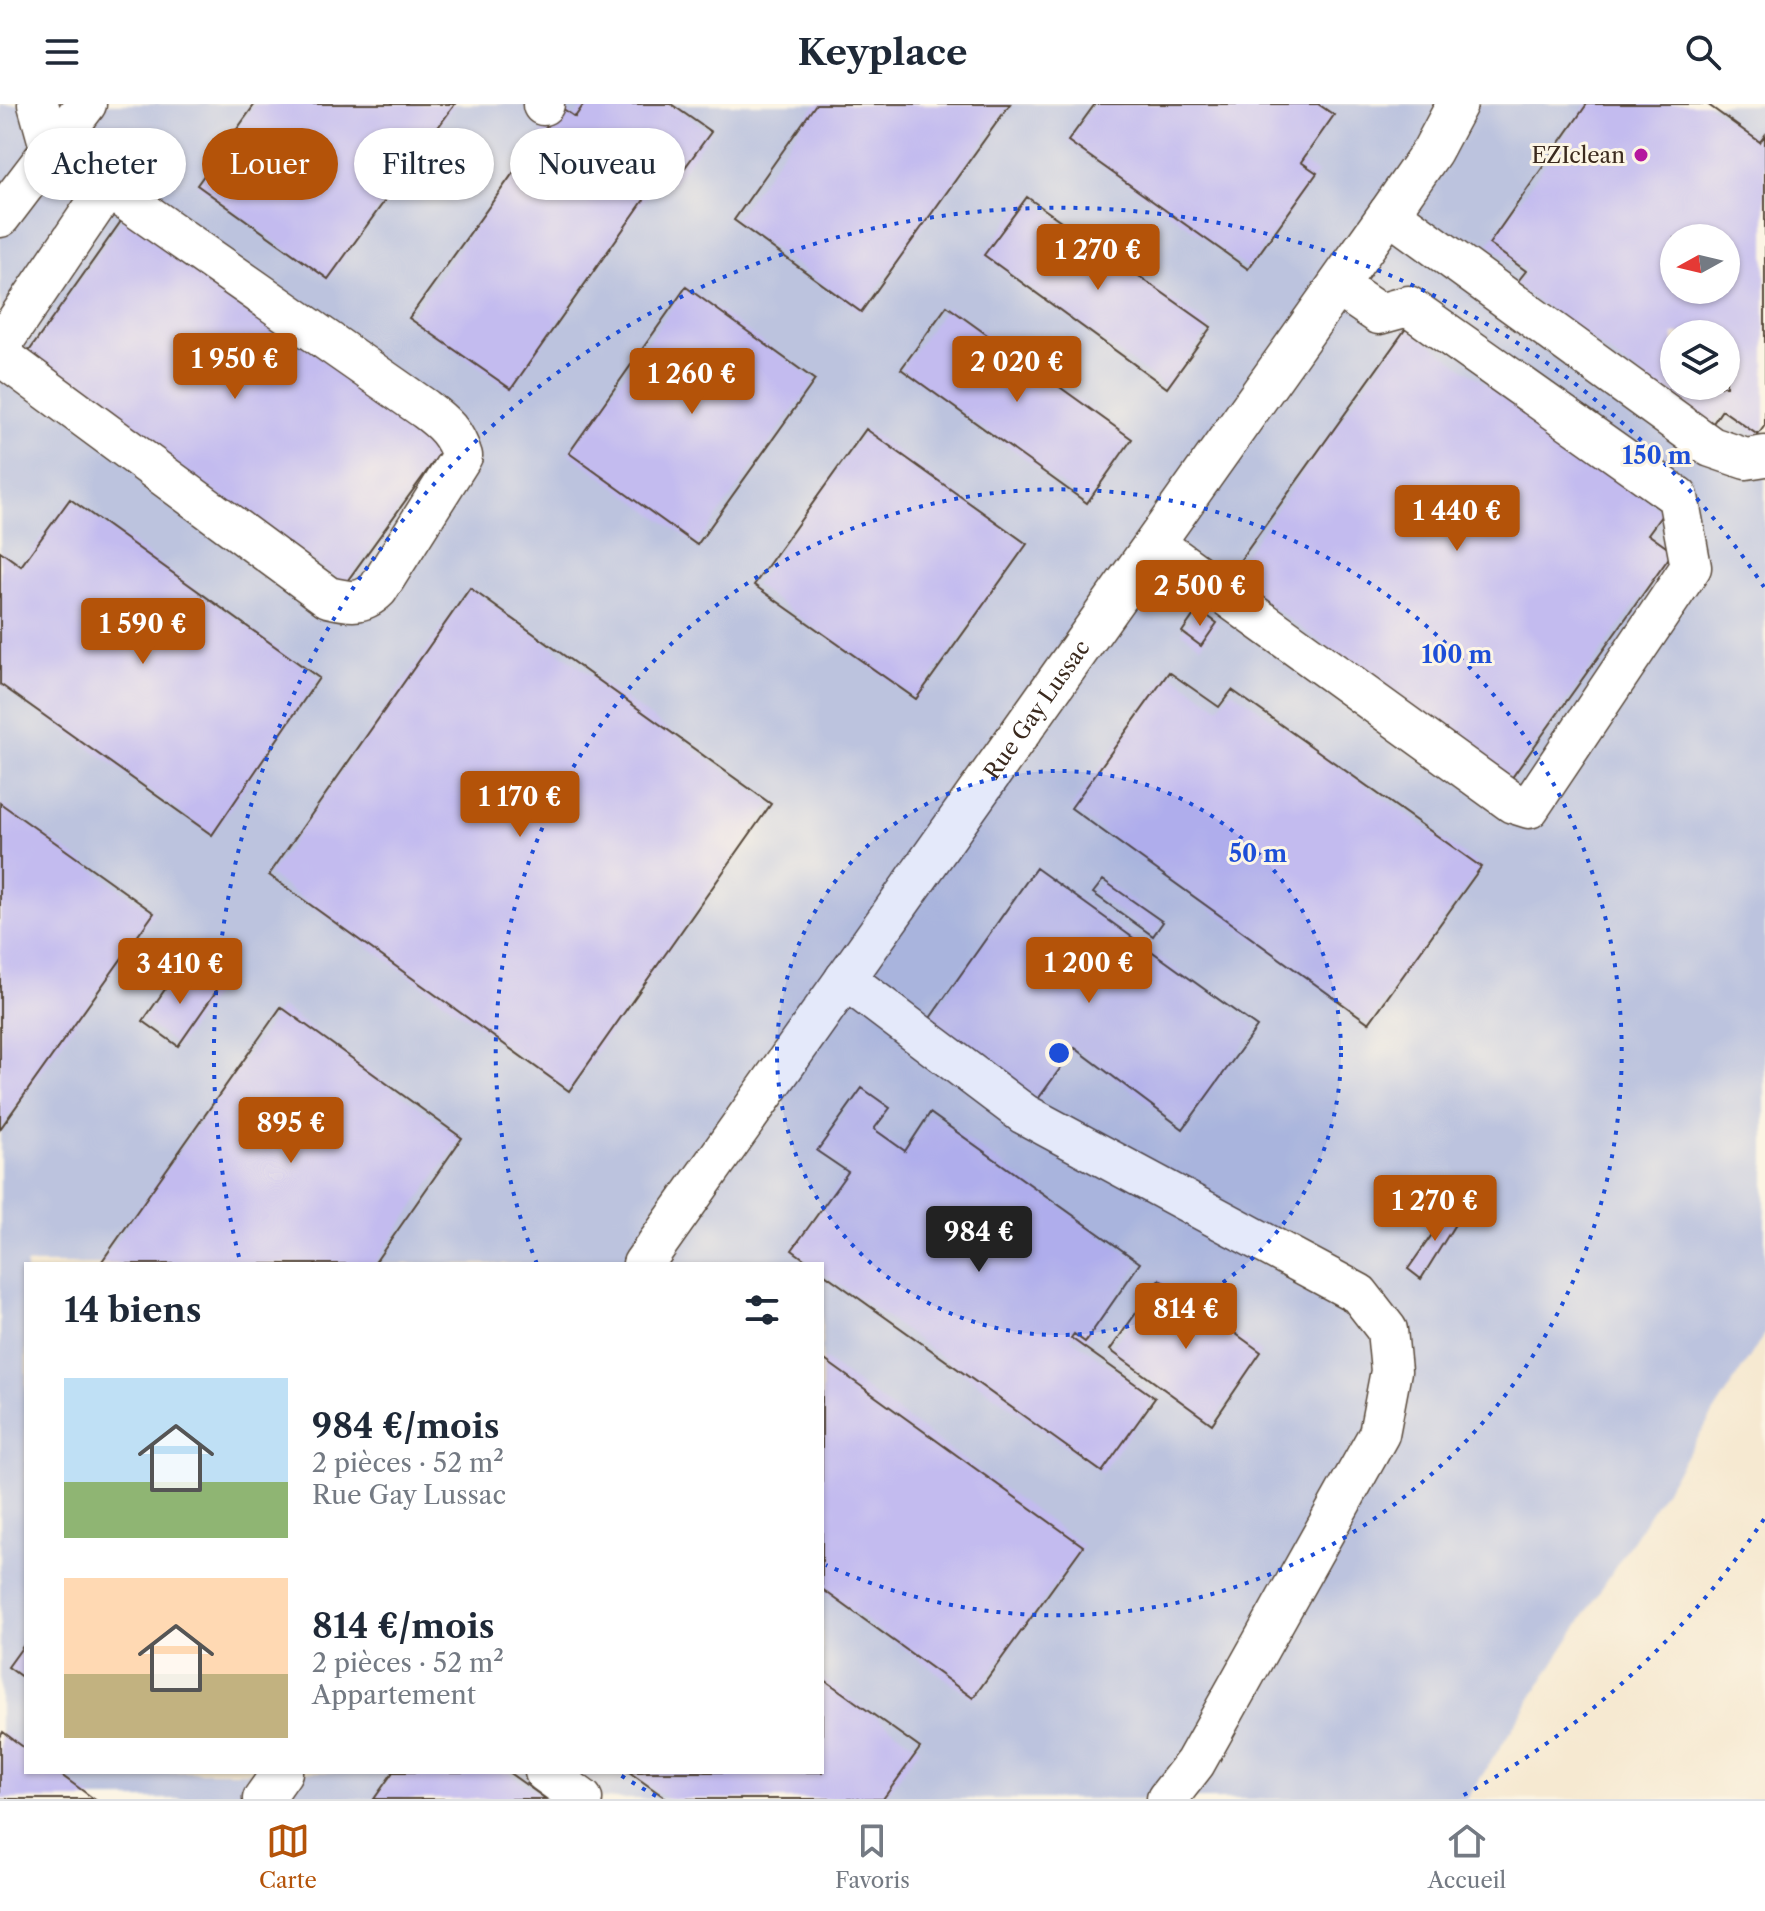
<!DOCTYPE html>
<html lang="fr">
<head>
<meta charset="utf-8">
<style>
  body { margin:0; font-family:"Libre Caslon Text",serif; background:#f2f2f3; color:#1f2937; height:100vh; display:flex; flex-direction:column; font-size:30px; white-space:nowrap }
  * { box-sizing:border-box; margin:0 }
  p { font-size:26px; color:#747a83 }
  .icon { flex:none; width:44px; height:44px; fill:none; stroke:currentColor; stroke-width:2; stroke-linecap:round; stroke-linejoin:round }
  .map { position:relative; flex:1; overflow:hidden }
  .panel { position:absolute; left:24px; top:1158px; width:800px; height:512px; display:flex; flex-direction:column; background:#fff; border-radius:0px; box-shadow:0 2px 6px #0004 }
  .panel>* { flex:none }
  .top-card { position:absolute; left:24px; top:24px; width:800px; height:72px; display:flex; gap:16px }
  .needle { width:52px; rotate:262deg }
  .controls { position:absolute; left:1660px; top:120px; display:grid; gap:16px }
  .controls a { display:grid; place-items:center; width:80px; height:80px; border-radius:50%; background:#fff; box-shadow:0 2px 6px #0004; font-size:40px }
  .price { position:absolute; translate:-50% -68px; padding:0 18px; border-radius:8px; background:#b45309; color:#fff; font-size:26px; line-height:52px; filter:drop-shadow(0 2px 4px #0008) }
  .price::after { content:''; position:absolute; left:50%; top:48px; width:24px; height:18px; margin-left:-12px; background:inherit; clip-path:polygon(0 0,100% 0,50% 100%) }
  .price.selected { background:#222; color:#fff }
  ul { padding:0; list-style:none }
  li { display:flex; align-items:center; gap:24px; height:200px; padding:0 40px }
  li span { display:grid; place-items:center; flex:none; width:224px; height:160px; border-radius:0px; color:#555 }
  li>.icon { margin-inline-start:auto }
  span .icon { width:96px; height:96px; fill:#fffc; stroke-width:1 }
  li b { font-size:34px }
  h2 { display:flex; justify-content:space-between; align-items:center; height:96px; padding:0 40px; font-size:34px }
  .tag { padding:0 28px; border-radius:36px; background:#fff; box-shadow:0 2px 6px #0004; font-size:28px; line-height:72px }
  .tag.selected { background:#b45309; color:#fff }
  header { display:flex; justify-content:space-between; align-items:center; height:104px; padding:0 40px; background:#fff; font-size:36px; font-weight:700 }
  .menu { display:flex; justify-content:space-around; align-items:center; height:112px; border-top:2px solid #e0e1e3; background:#fff; font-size:22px; color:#747a83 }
  .menu a { display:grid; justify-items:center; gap:4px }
  .menu .selected { color:#b45309 }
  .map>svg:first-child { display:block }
  .industrial { fill:#bcc3de; fill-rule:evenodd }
  .building { fill:#c3bbef; fill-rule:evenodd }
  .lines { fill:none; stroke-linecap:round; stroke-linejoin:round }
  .minor-casing { stroke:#574739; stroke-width:43 }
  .minor { stroke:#fff; stroke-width:40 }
  .ring { fill:none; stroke:#1d4ed8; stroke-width:4; stroke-dasharray:4 8 }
  .poi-dot { fill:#b5179e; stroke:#fcf5e5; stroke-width:3 }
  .labels { text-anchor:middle; stroke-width:6; stroke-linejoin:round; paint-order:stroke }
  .poi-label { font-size:22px; fill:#3b2a1e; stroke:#fcf5e5; text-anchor:end }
  .street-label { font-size:22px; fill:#3b2a1e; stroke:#fcf5e5 }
  .centre { fill:#1d4ed8; stroke:#fcf5e5; stroke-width:4 }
  .ring-label { font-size:24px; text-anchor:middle; font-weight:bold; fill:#1d4ed8; stroke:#fcf5e5; stroke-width:6; stroke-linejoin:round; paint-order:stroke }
</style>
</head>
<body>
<header><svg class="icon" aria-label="menu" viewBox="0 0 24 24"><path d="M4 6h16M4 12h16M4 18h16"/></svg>Keyplace<svg class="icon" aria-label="search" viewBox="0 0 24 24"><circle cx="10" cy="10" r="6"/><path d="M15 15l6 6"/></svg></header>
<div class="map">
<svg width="1765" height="1695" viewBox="0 0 1765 1695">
  <rect width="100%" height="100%" fill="#fcf5e5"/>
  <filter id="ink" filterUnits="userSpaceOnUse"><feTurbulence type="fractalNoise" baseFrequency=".0125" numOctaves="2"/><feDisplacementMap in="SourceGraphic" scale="16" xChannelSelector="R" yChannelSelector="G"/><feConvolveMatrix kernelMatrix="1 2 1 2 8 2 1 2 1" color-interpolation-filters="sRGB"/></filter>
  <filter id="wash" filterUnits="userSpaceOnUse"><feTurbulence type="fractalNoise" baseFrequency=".006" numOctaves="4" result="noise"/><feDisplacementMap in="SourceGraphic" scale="32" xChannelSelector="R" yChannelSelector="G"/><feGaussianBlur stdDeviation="1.8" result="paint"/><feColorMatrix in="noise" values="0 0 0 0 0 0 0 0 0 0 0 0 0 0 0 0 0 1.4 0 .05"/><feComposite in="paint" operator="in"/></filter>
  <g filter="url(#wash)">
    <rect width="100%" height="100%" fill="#f6e9d1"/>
    <path class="industrial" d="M0,0H1765V1229L1467,1695H0ZM1674,134H1726V186H1674ZM1674,230H1726V282H1674ZM26,1160H822V1668H26Z"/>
    <g id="blocks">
      <path class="building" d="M255,0H455L328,175L197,81Z
        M584,0H671L711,28L672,81L625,48L612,64L648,90L511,285L409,214L549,19L562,4L575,13Z
        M816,0H1010L861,208L734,116Z
        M1095,0H1318L1334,11L1301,58L1317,69L1248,165L1068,37Z
        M1587,0H1707L1760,38L1765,31V321L1758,331L1722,306L1711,322L1515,181L1526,167L1489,140ZM1674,134H1726V186H1674ZM1674,230H1726V282H1674Z
        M1027,93L1211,223L1167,284L984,151Z
        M124,113L445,342L345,480L25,253Z
        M686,183L815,276L697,441L569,349Z
        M947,202L1132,335L1087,399L901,265Z
        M1407,223L1664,408L1648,430L1673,448L1511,675L1229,472Z
        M866,325L1027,440L916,595L754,481Z
        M70,395L319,574L212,731L0,580V447L21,462Z
        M470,484L771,700L569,987L269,771Z
        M1198,505L1217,519L1201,542L1182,528Z
        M1169,568L1219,603L1232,586L1481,763L1369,919L1071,704Z
        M0,699L154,809L0,1025Z
        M1036,764L1257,923L1183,1025L1075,944L1038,995L928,917Z
        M1103,776L1163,818L1153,832L1093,789Z
        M182,861L217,886L178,942L143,917Z
        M281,903L462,1034L374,1160H100Z
        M862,984L890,1004L874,1025L905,1047L930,1009L1140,1159L1085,1238L1074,1230L1071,1234L1155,1294L1102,1368L822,1168V1160H811L792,1146L848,1068L817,1047Z
        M1452,1102L1462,1109L1421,1175L1408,1165Z
        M1160,1175L1261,1248L1212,1320L1110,1246Z
        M822,1254L1083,1442L973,1594L822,1485Z
        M26,1538V1576L8,1563Z
        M822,1574L920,1644L883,1695H667L629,1668H822Z
        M3,1628L26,1645V1668H57L94,1695H0V1633Z
        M393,1668H508L546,1695H374Z"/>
    </g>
  </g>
  <g filter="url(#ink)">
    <use href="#blocks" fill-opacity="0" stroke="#574739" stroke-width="2"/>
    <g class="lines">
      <defs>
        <g id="minor">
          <path d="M38,0L50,43"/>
          <path d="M543,1L544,0"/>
          <path d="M1389,109L1711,343L1746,355L1765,352"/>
          <path d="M0,113L86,0"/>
          <path d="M0,242L108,83"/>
          <path d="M0,251L328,493C349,498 362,501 378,485L462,352C455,329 444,319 425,305L50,43"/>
          <path d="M1155,440L1513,699L1529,704L1691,463L1678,393L1408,202L1379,210L1338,182"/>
          <path d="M845,875L1024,1010L1359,1190L1387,1226L1391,1267L1379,1330L1195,1659L1167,1695"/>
          <path id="s1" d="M643,1160L1389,109L1432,47L1457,0"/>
          <path d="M545,1668L582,1695"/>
          <path d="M263,1695L282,1668"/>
        </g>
      </defs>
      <use href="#minor" class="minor-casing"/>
      <use href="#minor" class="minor"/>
    </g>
  </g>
  <circle cx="1059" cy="949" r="282" fill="#1d4ed8" fill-opacity=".12"/>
  <g class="ring">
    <circle cx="1059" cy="949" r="282"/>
    <path d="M537 1160A563 563 0 1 1 826 1461"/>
    <path d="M1764 1415A845 845 0 0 1 1462 1692M656 1692A845 845 0 0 1 617 1669M239 1153A845 845 0 0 1 1764 483"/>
  </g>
  <circle class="poi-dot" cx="1641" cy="51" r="8"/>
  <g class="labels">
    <g class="poi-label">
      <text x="1625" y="59">EZIclean</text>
    </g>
    <g class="street-label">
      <text dy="8" stroke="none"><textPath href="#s1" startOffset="680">Rue Gay Lussac</textPath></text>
    </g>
  </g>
  <circle cx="1059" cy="949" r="12" class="centre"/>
  <g class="ring-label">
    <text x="1657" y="360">150 m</text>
    <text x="1457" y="559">100 m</text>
    <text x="1258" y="758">50 m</text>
  </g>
</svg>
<div class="controls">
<a><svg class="needle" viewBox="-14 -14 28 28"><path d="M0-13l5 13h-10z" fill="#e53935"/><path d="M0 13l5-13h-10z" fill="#747a83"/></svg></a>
<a><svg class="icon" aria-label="layers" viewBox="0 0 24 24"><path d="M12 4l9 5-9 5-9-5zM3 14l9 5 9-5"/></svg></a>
</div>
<b class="price" style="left:1098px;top:188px">1 270 €</b>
<b class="price" style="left:235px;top:297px">1 950 €</b>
<b class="price" style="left:1017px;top:300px">2 020 €</b>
<b class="price" style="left:692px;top:312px">1 260 €</b>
<b class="price" style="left:1457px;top:449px">1 440 €</b>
<b class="price" style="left:1200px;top:524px">2 500 €</b>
<b class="price" style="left:143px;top:562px">1 590 €</b>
<b class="price" style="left:520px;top:735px">1 170 €</b>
<b class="price" style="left:1089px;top:901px">1 200 €</b>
<b class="price" style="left:180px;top:902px">3 410 €</b>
<b class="price" style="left:291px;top:1061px">895 €</b>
<b class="price" style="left:1435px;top:1139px">1 270 €</b>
<b class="price selected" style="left:979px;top:1170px">984 €</b>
<b class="price" style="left:1186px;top:1247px">814 €</b>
<div class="top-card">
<a class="tag">Acheter</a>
<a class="tag selected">Louer</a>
<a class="tag">Filtres</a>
<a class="tag">Nouveau</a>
</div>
<section class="panel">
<h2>14 biens<svg class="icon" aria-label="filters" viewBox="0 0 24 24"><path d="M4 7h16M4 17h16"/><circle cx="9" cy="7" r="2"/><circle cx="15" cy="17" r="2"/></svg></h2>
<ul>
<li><span style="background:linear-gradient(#bfe0f5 65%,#8fb573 0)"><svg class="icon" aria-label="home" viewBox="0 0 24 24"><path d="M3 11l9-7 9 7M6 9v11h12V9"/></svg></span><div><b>984 €/mois</b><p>2 pièces · 52 m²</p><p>Rue Gay Lussac</p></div></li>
<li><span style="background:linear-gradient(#ffd9b3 60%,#c2b280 0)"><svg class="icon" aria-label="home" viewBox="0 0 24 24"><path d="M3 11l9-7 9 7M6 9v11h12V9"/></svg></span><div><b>814 €/mois</b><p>2 pièces · 52 m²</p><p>Appartement</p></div></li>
</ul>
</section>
</div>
<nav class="menu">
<a class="selected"><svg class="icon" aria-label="map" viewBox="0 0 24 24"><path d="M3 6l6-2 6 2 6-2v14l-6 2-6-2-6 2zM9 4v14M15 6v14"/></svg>Carte</a>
<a><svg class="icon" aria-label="saved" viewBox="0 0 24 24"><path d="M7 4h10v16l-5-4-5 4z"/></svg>Favoris</a>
<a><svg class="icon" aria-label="home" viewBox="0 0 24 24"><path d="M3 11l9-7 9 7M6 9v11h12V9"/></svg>Accueil</a>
</nav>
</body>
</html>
